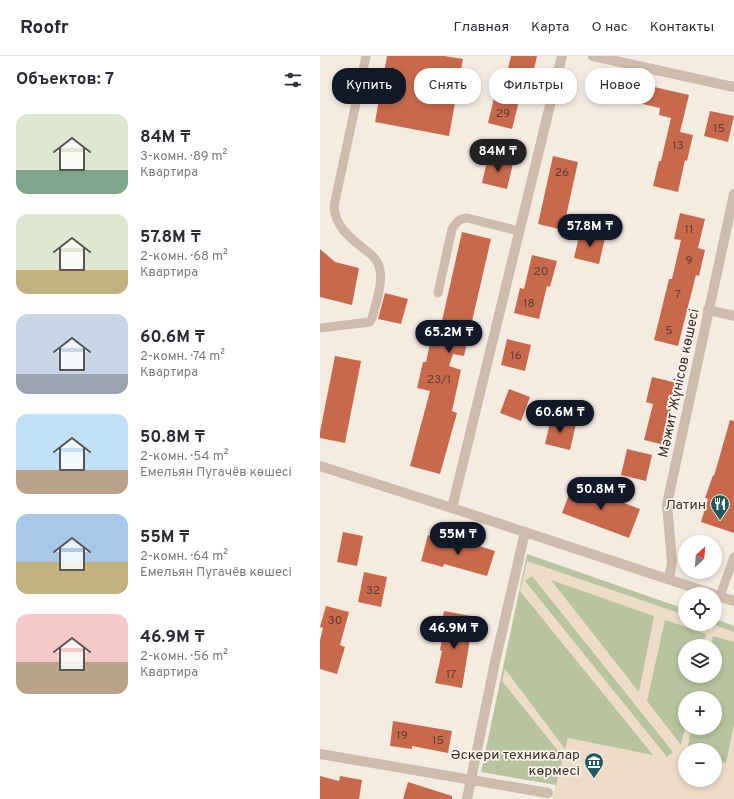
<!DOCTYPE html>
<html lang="ru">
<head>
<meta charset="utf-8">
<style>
  body { margin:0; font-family:Overpass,sans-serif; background:#f7f7f7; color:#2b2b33; height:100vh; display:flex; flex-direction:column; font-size:15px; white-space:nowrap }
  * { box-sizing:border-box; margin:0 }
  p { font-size:13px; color:#7c7c81 }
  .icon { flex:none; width:22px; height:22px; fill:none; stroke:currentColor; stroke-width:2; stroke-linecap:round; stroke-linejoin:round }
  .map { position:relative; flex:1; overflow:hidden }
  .drawer { display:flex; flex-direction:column; background:#fff; width:320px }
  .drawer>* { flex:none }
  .guide { position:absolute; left:12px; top:12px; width:342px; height:36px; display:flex; gap:8px }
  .needle { width:26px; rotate:26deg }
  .fabs { position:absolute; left:358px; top:479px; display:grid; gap:8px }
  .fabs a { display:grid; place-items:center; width:44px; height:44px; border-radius:50%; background:#fff; box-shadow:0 2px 6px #0003; font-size:20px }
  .price { position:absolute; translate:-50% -34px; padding:0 9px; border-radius:14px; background:#111827; color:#fff; font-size:13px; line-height:26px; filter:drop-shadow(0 1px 2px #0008) }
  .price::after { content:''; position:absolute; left:50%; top:24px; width:12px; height:9px; margin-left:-6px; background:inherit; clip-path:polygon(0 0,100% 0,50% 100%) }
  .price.on { background:#222; color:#fff }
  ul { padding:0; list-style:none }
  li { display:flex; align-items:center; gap:12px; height:100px; padding:0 16px }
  li span { display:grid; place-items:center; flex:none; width:112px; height:80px; border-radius:12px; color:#555 }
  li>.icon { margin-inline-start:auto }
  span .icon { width:48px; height:48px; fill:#fffc; stroke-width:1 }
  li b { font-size:17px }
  h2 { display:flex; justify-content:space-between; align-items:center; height:48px; padding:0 16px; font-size:17px }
  .tag { padding:0 14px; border-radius:16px; background:#fff; box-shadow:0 2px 6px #0003; font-size:14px; line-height:36px }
  .tag.on { background:#111827; color:#fff }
  header { display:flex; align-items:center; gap:24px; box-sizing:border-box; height:56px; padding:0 20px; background:#fff; border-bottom:1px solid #e1e1e2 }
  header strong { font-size:19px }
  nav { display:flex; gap:22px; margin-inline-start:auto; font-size:14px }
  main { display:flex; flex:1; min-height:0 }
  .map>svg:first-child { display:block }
  .green { fill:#b8c4a0; fill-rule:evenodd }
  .plaza { fill:#ecdcc8; fill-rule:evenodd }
  .building { fill:#c8694b }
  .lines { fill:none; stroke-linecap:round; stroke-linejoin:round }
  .service { stroke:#cdbbac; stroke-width:9 }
  .minor { stroke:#cdbbac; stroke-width:10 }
  .tertiary { stroke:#cdbbac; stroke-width:10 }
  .labels { text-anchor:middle; stroke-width:3.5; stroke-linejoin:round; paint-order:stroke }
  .number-label { font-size:12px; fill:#5e3e33 }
  .street-label { font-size:14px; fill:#3b302b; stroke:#fbf5ee }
  .poi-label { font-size:14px; fill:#3b302b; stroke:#fbf5ee; text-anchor:end }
</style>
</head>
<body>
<header>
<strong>Roofr</strong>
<nav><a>Главная</a><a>Карта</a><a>О нас</a><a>Контакты</a></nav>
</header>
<main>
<section class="drawer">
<h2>Объектов: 7<svg class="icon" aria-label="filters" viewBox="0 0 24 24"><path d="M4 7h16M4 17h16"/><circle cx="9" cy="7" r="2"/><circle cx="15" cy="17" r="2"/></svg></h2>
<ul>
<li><span style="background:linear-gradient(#dfe7d0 70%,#7fa58c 0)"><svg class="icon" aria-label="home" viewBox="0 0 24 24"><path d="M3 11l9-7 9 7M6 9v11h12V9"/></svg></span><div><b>84M ₸</b><p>3-комн. · 89 m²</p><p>Квартира</p></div></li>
<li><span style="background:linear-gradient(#dfe7d0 70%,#c2b280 0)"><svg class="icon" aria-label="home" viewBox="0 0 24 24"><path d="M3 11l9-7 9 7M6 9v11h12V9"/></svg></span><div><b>57.8M ₸</b><p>2-комн. · 68 m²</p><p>Квартира</p></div></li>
<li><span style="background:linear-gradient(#c9d6e8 75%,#9aa5b1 0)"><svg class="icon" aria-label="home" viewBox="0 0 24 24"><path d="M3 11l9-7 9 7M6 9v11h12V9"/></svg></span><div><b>60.6M ₸</b><p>2-комн. · 74 m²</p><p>Квартира</p></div></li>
<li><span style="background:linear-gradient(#bfe0f5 70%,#b9a48a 0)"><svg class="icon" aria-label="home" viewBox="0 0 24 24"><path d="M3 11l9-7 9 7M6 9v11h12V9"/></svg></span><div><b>50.8M ₸</b><p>2-комн. · 54 m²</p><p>Емельян Пугачёв көшесі</p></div></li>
<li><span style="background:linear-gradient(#a9c7e8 60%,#c2b280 0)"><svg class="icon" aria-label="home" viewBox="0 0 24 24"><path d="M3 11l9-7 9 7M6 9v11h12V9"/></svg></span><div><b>55M ₸</b><p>2-комн. · 64 m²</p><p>Емельян Пугачёв көшесі</p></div></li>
<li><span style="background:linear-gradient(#f6c9c9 60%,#b9a48a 0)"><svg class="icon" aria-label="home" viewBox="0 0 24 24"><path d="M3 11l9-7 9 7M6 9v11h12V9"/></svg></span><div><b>46.9M ₸</b><p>2-комн. · 56 m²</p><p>Квартира</p></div></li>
</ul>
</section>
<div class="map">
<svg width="414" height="743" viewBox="0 0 414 743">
  <rect width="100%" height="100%" fill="#f4ebe1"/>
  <path class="green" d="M207,498L365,553V568H395V563L414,570V743H233L236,729L161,716ZM365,590H395V620H365ZM365,642H395V672H365ZM365,694H395V724H365Z"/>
  <path class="plaza" d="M207,505L365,559V568H392L414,576V586L393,580L390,590H383L386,578L345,564L327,645L361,689L365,671L372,672L367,694H365V724H395V705L406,707L414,668V743H233L243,701L182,625L185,613L245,693L248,682L333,699L200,535ZM212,520L353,696L347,701L205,525ZM231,524L334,560L319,635H318Z"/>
  <path class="building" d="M67,0H124L143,3L129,80L55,66Z
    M191,0H217L211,27L204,25L192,73L168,67L174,42L181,43Z
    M307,17L331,23L330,30L369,39L360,76L373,79L367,105L365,104L358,136L333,130L339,105H341L351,62L339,59L340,52L301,43Z
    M390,55L414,60L408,86L384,80Z
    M233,100L258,106L243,174L218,168Z
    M168,101L193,107L187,133L162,127Z
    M360,157L385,163L378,192L385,194L379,220L376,219L358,290L334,284L349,223H352L361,184L354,183Z
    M142,176L171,183L144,300L133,298L129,310L141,314L132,355L137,357L120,418L90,410L110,335L97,332L103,306H106L115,264L122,265Z
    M260,176L285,182L279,208L254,202Z
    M0,193L15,206L39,212L32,249L0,241Z
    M212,199L237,205L230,231L227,230L219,263L194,257L200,232L204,233Z
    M65,237L88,243L81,268L58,263Z
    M187,283L211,289L205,315L181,309Z
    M15,300L41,305L25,387L0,382V376Z
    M332,321L357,327L348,363L355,365L349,390L324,384L333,348L326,346Z
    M189,333L210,341L201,365L180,357Z
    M231,362L256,368L250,394L225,388Z
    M410,364L414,365V477L381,466L388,443L385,442L393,419L394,420Z
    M307,393L332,399L326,425L301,419Z
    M253,428L320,453L309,482L242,457Z
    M23,476L43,480L37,510L17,506Z
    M108,479L152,492L153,488L175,495L167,520L124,508L123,511L101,505Z
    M44,516L67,521L61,551L38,546Z
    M6,550L29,556L20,589L25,591L17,618L0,613V584L3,572L0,571Z
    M124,555L151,560L147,583H150L142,632L115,627L122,595L120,594L124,572L121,571Z
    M73,665L132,675L128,697L92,690V693L70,690Z
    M0,720L19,725L20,720L42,724L39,743H0Z
    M88,726L132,740V743H83Z"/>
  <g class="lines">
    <path class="service" d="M118,237L132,173C136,166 139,163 147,162L199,175
      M0,272L50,266L52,262C56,248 64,224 59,210C57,204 52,199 48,196C32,183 15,172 14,150L46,0
      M400,540L414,501"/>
    <path class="minor" d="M273,0L414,31
      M388,254L414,260
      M132,452L242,0
      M349,523L352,506L347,448L414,138
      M0,698L228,737
      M147,743L175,606L205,476"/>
    <path class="tertiary" d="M0,410L132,452L393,538
      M395,539L414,545"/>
  </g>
  <defs>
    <symbol id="restaurant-pin" viewBox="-11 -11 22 30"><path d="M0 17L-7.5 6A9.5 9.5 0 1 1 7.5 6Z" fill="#1f5a5e" stroke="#fbf5ee"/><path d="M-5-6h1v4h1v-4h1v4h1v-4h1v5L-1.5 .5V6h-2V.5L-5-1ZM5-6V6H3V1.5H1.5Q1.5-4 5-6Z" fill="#fff"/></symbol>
    <symbol id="museum-pin" viewBox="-11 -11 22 30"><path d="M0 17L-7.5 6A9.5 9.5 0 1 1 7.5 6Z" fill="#1f5a5e" stroke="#fbf5ee"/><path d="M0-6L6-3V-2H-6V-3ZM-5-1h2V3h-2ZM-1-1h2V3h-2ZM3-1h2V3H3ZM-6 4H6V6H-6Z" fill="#fff"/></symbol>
  </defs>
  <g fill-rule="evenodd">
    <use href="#restaurant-pin" x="389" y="437" width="22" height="30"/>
    <use href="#museum-pin" x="263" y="695" width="22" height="30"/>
  </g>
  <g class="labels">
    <g class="number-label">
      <text x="183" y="61">29</text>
      <text x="399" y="76">15</text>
      <text x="358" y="93">13</text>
      <text x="242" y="120">26</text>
      <text x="369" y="177">11</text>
      <text x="369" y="208">9</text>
      <text x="221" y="219">20</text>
      <text x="358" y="242">7</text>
      <text x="209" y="251">18</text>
      <text x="349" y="278">5</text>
      <text x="196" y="303">16</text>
      <text x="119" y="327">23/1</text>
      <text x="53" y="538">32</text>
      <text x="15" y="568">30</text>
      <text x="131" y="622">17</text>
      <text x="82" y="683">19</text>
      <text x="118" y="688">15</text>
    </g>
    <g class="street-label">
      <text transform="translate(358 327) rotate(-78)" y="5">Мәжит Жүнісов көшесі</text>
    </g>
    <g class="poi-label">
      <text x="386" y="453">Латин</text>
      <text x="260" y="703">Әскери техникалар<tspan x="260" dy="16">көрмесі</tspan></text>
    </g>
  </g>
</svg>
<div class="fabs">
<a><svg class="needle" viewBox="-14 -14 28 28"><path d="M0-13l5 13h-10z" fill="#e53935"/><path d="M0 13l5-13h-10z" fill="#7c7c81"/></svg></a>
<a><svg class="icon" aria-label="locate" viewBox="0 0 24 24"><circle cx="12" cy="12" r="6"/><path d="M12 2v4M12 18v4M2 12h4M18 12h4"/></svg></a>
<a><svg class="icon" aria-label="layers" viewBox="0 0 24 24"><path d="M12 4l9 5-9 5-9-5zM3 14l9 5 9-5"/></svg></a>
<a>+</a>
<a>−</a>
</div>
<b class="price on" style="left:178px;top:117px">84M ₸</b>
<b class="price" style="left:270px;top:192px">57.8M ₸</b>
<b class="price" style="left:129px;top:298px">65.2M ₸</b>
<b class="price" style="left:240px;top:378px">60.6M ₸</b>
<b class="price" style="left:281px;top:455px">50.8M ₸</b>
<b class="price" style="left:138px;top:500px">55M ₸</b>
<b class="price" style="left:134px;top:594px">46.9M ₸</b>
<div class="guide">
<a class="tag on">Купить</a>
<a class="tag">Снять</a>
<a class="tag">Фильтры</a>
<a class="tag">Новое</a>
</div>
</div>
</main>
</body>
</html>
